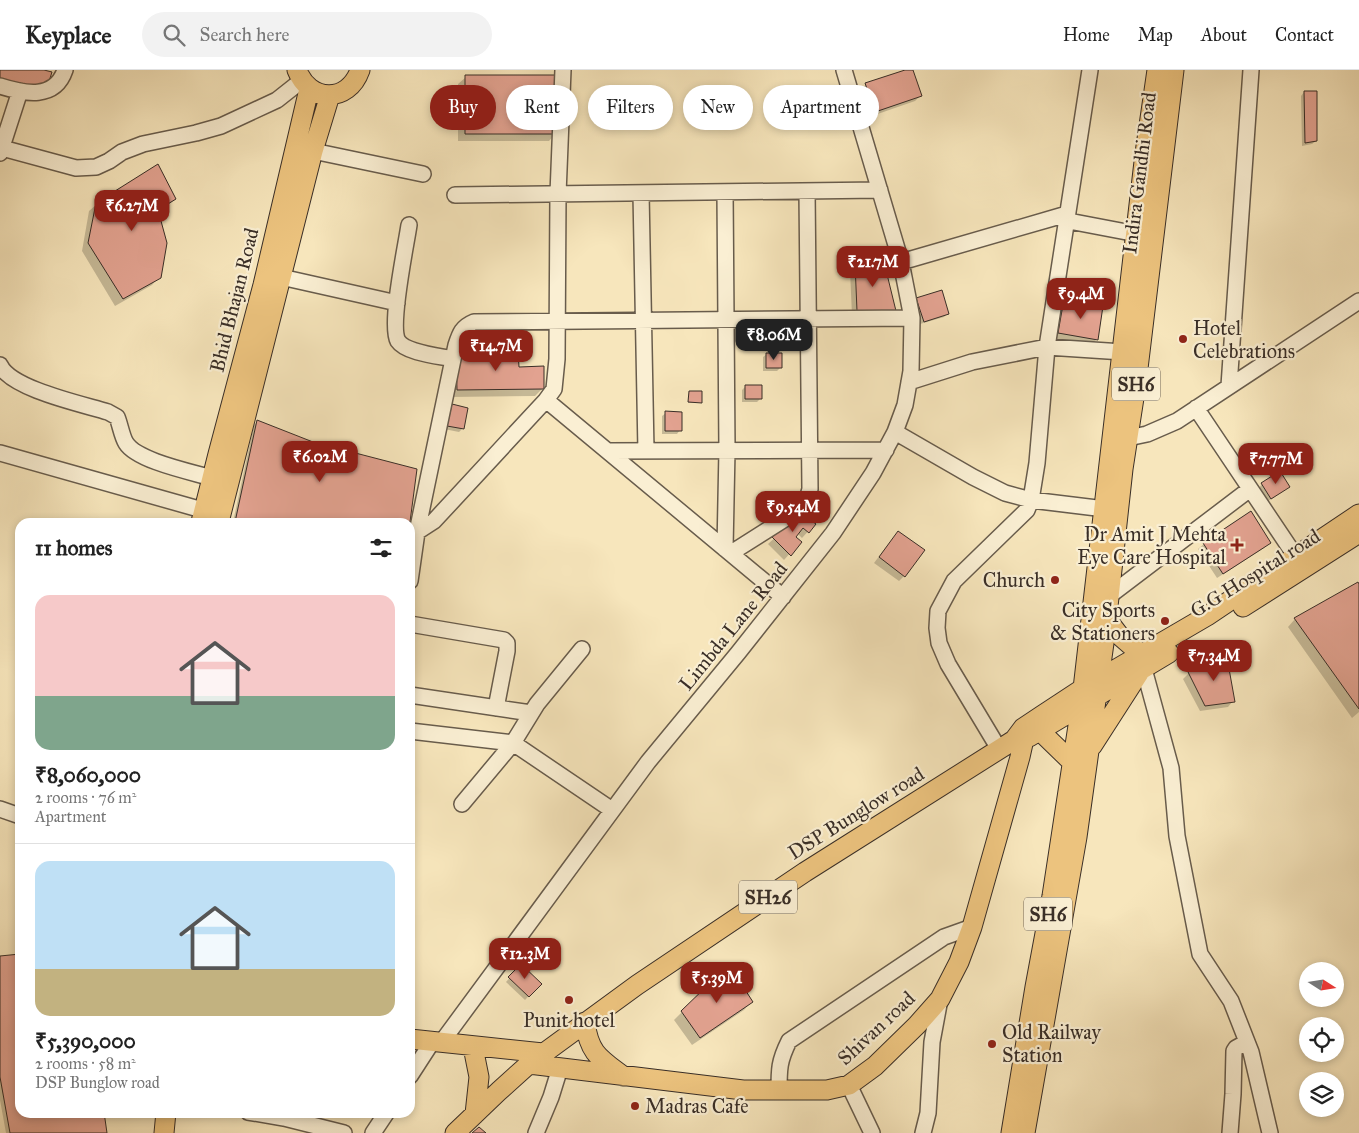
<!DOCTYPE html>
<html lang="en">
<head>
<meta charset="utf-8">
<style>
  body { margin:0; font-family:"IM FELL Great Primer",serif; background:#f2f2f2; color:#222; height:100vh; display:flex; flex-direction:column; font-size:19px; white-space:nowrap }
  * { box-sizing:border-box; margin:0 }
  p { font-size:16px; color:#767676 }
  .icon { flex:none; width:28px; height:28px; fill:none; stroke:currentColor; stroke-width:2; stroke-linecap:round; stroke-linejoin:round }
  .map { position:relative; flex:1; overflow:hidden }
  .side { position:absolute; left:15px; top:448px; width:400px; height:600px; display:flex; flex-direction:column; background:#fff; border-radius:15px; box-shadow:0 2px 8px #0003 }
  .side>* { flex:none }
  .hud { position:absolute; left:430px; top:15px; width:475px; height:45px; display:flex; gap:10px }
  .needle { width:32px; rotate:102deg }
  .buttons { position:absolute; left:1299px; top:892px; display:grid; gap:10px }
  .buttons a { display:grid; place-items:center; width:45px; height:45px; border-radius:50%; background:#fff; box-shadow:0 2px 8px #0003; font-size:25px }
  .price { position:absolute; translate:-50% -42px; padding:0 11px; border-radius:10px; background:#8f2418; color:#fff; font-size:16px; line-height:32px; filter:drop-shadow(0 1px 2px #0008) }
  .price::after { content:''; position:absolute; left:50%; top:30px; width:15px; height:11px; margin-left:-8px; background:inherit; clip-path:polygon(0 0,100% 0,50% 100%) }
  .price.selected { background:#222; color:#fff }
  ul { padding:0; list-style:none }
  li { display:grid; align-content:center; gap:10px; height:265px; padding:0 20px }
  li+li { border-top:1px solid #e0e0e0 }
  li span { display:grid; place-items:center; height:155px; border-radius:15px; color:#555 }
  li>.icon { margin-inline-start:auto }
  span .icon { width:90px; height:90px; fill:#fffc; stroke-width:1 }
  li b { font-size:21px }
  h2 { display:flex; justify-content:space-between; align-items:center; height:60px; padding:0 20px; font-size:21px }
  .chip { padding:0 18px; border-radius:22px; background:#fff; box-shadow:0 2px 8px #0003; font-size:18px; line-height:45px }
  .chip.selected { background:#8f2418; color:#fff }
  header { display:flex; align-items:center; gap:30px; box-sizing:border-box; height:70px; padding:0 25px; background:#fff; border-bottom:1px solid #e0e0e0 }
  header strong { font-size:24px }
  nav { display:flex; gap:28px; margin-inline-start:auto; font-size:18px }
  .search { width:350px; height:45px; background:#f2f2f2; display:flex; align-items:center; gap:12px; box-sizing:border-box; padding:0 18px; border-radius:28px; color:#767676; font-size:19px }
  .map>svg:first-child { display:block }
  .shadow { fill:#0003 }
  .building { fill:#e2a290; stroke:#392e27 }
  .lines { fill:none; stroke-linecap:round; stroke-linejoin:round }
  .minor-casing { stroke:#685c4c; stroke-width:18 }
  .major-casing { stroke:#392e27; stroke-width:21 }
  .minor { stroke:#faefd3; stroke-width:15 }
  .major { stroke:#ecc37e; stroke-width:19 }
  .poi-dot { fill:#8f2418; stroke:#faefd3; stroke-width:2 }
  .labels { text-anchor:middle; stroke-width:4.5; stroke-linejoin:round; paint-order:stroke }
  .shield { fill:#faefd3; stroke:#73685b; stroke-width:1 }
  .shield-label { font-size:19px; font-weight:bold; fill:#392e27 }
  .street-label { font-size:20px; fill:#392e27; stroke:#faefd3 }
  .poi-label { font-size:20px; fill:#392e27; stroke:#faefd3; text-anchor:start }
</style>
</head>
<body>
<header>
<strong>Keyplace</strong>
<div class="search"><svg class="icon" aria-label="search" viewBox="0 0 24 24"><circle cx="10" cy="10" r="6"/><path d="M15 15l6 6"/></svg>Search here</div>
<nav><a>Home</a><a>Map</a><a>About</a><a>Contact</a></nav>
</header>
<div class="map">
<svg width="1359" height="1063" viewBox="0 0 1359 1063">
  <rect width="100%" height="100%" fill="#f7e6bc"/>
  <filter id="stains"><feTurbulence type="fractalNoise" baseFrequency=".004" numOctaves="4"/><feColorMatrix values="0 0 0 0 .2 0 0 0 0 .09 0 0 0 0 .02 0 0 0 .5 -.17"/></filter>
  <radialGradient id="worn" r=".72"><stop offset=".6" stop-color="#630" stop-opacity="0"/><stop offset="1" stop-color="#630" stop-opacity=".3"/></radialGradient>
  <path class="shadow" d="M909,0H912L920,26L915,31L869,47L860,20L866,15Z
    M466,7L556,63L549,71H458V14Z
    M1304,22L1316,71L1312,74L1302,76L1301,26Z
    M175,129L167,136L157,143L159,207L152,215L115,236L82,181L89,141L97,134Z
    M856,194L895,240L852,246L850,200Z
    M917,229L947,244L944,247L920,254L913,233Z
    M1064,231L1097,269L1091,275L1053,269L1059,236Z
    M767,284L780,298L777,301H763V287Z
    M449,291L517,298L543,318L535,326L450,327Z
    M746,316L760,329L757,332H742V320Z
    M689,322L701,332L688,333Z
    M452,336L462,359L459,362L444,359L449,339Z
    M666,343L680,360L677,364H662V346Z
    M257,352L312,373L416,400L409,452H233L254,355Z
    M1262,414L1289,417L1267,432L1259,418Z
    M801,444L814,455L802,468L797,463L794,467L800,472L784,490L768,474Z
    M893,468L904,506L899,511L874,493Z
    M1269,472L1264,478L1217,508L1198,479L1204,474Z
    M1359,517V642L1352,648L1288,557L1295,549Z
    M1189,603L1233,631L1228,637L1200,641L1183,609Z
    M20,885V1042L106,1063H6L0,1030V887Z
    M521,895L540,914L525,930L506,912Z
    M709,915L751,932L744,940L692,975L674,950Z"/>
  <path class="building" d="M0,0H44L52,2L47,18L0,11Z
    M905,0H913L922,26L875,42L865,13Z
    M465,5H558L557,64H465Z
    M1304,21H1317V71L1305,73Z
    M158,94L176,129L158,140L167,173L161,208L123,229L88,173L96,133Z
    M884,192L896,241H857L855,193Z
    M942,220L949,244L924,252L916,228Z
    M1064,229L1103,236L1098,270L1058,263Z
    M518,281L519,297L544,296V319L457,320L456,282Z
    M766,283H782V298H766Z
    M745,315H762V329H745Z
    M689,321H702V333L688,332Z
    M452,334L468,338L464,359L447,356Z
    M665,341L682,342V361H665Z
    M257,350L313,372L417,399L410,452H235Z
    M1280,401L1290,417L1271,429L1261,413Z
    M1251,441L1271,473L1223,504L1203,473Z
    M801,443L816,454L809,463L803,458L796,467L802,472L791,486L772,467Z
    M898,461L925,480L905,507L879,487Z
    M1358,512L1359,514V639L1294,548Z
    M1226,582L1235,632L1205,636L1188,602Z
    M20,884V1042H104L107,1063H10L0,1007V886Z
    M521,894L542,914L529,927L508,907Z
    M731,898L753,932L700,968L681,941L709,914Z
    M479,1057L486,1063H472Z"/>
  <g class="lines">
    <defs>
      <path id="minor" d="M0,16C25,24 55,30 65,0
        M2,78L76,98L96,97L109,91L122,82L143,74L196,63L221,56L277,30L301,11
        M313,81L423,104
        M0,83L20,21
        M725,122L727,380L725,479
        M641,123L646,381
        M455,125L880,120
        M1066,149L1074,152L1137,164
        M409,155C406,176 389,255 398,271C406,283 439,286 453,289
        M901,192L1067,144
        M281,207L397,233
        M0,295C11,319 82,334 108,342L117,347C120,354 122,367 126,373C137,391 192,402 212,408
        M909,312L972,292L1047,277L1123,282
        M1229,316L1251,0
        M546,330L783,527
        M1196,338L1296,487
        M895,362L973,407L1005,423L1031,430L1105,439
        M1128,368L1147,364L1177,351L1359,231
        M608,381L886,380
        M0,383L213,443
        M417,462L434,451L546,330L554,319L557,289L558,124L563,0
        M731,483L799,440L806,433L810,419L807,121
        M410,511L417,462L456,275C460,263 462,257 474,252L912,248
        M1109,526L1250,419
        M410,554L504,570L507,573V581L496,638
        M1144,599L1171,698L1177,766L1200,884L1231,931L1251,982L1270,1063
        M410,625L531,643
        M410,661L513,673L612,740
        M999,679L948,594L939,573L937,558L938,541L954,511L1027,440L1031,430L1037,393L1047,277L1090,0
        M462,734L513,673L537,634L582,579
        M0,739L20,746
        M441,973L648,692L738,583L833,463L873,403L895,362L905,335L911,301L912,248L901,192L844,0
        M410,1006L432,972
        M849,1015L872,1063
        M779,1021C779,999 779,991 789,971L944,867L972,857
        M248,1042L284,1048L344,1063
        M373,1063L387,1042
        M536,1063L551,1027L560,998
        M923,1063L928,1043L932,972L940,929
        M1230,1063L1233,1024L1234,981L1236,978L1247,972"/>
      <path id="major" d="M297,0C309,32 348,34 360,0
        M201,452L218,384L263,215L309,19
        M219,452L313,81L330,25
        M1243,537L1359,463
        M1106,548L1119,565L1142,585
        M1040,661L1073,693
        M1029,667L1169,583
        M1092,676L1139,603
        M585,952C589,983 599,988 623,1006
        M410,969L543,983
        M473,977L479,1007L475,1044
        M529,994L743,1020H827L849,1015L875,996L917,955L940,929L959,892L972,857L1020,687L1024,669L1023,658
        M164,1063L166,1042
        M455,1063L499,1021L529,994L637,915L805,802L1014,670L1023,658L1041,646L1082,619L1207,546L1359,444
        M1011,1063L1035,917L1052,826L1081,636L1145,83L1157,0
        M1025,1063L1077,767L1104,573L1123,399L1136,315L1174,0"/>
    </defs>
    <use href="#minor" class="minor-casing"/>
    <use href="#major" class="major-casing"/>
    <use href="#minor" class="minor"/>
    <use href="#major" class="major"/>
  </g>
  <g class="poi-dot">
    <circle cx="1183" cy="269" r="5"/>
    <path d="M1234.5 467.5h5v5h5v5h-5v5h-5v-5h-5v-5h5z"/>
    <circle cx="1055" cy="510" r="5"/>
    <circle cx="1165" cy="551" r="5"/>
    <circle cx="569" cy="930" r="5"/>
    <circle cx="992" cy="974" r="5"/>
    <circle cx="635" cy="1036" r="5"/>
  </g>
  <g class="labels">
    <g class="shield">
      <rect x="1112" y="297.5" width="48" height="33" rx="4"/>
      <rect x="739" y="810.5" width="58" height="33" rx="4"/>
      <rect x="1024" y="827.5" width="48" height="33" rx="4"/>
    </g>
    <g class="shield-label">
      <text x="1136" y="321">SH6</text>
      <text x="768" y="834">SH26</text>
      <text x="1048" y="851">SH6</text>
    </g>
    <g class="street-label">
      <text transform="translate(1139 103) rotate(-83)" y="7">Indira Gandhi Road</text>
      <text transform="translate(234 230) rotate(-76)" y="7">Bhid Bhajan Road</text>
      <text transform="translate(1255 503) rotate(-32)" y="7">G.G Hospital road</text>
      <text transform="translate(733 556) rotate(-51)" y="7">Limbda Lane Road</text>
      <text transform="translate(856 743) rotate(-32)" y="7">DSP Bunglow road</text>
      <text transform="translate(876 958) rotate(-43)" y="7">Shivan road</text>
    </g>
    <g class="poi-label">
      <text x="1193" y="265">Hotel<tspan x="1193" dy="23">Celebrations</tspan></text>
      <text x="1226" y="471" text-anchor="end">Dr Amit J Mehta<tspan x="1226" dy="23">Eye Care Hospital</tspan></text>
      <text x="1045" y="517" text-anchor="end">Church</text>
      <text x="1155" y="547" text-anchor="end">City Sports<tspan x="1155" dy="23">&amp; Stationers</tspan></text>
      <text x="569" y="957" text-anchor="middle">Punit hotel</text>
      <text x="1002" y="969">Old Railway<tspan x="1002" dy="23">Station</tspan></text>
      <text x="645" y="1043">Madras Cafe</text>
    </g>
  </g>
  <rect width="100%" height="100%" filter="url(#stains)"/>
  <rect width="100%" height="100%" fill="url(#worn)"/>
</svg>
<div class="buttons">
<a><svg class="needle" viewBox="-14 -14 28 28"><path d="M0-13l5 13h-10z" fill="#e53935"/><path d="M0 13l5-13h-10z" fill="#767676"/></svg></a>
<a><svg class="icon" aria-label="locate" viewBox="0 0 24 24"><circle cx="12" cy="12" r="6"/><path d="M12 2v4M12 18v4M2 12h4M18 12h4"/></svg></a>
<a><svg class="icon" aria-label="layers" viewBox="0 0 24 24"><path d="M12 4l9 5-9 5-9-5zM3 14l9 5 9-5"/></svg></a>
</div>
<b class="price" style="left:132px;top:162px">₹6.27M</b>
<b class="price" style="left:873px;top:218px">₹21.7M</b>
<b class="price" style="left:1081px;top:250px">₹9.4M</b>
<b class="price selected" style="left:774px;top:291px">₹8.06M</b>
<b class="price" style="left:496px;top:302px">₹14.7M</b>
<b class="price" style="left:320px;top:413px">₹6.02M</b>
<b class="price" style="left:1276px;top:415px">₹7.77M</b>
<b class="price" style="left:793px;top:463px">₹9.54M</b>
<b class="price" style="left:1214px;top:612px">₹7.34M</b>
<b class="price" style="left:525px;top:910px">₹12.3M</b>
<b class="price" style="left:717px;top:934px">₹5.39M</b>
<div class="hud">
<a class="chip selected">Buy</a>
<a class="chip">Rent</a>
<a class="chip">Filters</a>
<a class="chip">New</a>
<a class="chip">Apartment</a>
</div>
<section class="side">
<h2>11 homes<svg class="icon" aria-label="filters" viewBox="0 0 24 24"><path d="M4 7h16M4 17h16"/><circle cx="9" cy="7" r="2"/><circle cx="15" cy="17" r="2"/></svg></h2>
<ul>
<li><span style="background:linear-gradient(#f6c9c9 65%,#7fa58c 0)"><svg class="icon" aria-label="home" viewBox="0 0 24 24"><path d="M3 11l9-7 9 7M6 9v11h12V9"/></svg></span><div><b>₹8,060,000</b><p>2 rooms · 76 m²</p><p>Apartment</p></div></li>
<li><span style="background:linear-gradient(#bfe0f5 70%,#c2b280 0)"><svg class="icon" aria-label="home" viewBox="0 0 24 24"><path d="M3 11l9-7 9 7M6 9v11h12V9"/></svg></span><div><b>₹5,390,000</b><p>2 rooms · 58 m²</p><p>DSP Bunglow road</p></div></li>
</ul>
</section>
</div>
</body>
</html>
